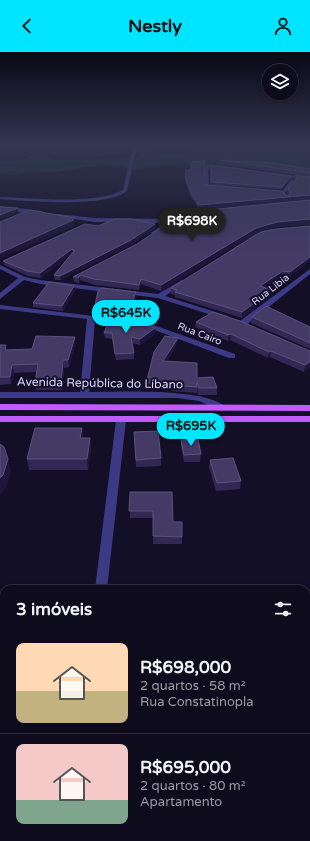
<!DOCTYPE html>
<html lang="pt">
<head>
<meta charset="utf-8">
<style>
  body { margin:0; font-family:"Varela Round",sans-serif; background:#1c1929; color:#f1f3f6; height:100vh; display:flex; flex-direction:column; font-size:15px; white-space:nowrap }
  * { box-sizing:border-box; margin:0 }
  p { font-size:13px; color:#9b9ba3 }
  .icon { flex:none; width:22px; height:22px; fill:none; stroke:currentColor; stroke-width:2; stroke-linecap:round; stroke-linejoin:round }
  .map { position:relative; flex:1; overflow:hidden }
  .details { position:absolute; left:0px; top:533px; width:310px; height:256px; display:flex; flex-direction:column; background:#0e0b1c; border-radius:12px 12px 0 0; box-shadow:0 2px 6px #0003,0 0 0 1px #2e2b3b }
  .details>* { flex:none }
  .buttons { position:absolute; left:262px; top:12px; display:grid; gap:8px }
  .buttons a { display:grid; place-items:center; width:36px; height:36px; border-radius:50%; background:#0e0b1c; box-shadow:0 2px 6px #0003,0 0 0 1px #2e2b3b; font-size:20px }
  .price { position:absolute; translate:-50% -34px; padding:0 9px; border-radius:14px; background:#00e5ff; color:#111; font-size:13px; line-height:26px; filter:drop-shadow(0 1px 2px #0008) }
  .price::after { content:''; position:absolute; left:50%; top:24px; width:12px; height:9px; margin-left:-6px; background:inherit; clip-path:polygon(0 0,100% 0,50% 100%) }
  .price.current { background:#222; color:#fff }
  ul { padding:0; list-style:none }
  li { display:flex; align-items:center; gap:12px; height:100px; padding:0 16px }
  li+li { border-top:1px solid #2e2b3b }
  li span { display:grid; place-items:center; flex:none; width:112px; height:80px; border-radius:8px; color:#555 }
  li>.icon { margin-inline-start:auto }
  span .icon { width:48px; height:48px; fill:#fffc; stroke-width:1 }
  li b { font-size:17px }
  h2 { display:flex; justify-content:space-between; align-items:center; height:48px; padding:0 16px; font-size:17px }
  header { display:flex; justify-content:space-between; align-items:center; height:52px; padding:0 16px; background:#00e5ff; color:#111; font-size:18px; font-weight:700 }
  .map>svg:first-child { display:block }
  .green { fill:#12302f }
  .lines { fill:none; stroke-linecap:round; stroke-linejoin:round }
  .stream { stroke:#0c2248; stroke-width:1.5 }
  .minor { fill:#3d3a85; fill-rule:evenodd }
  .major { fill:#c25bff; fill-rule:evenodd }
  .wall { fill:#312854 }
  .shaded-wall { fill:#1d163a }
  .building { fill:#433a66; stroke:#5a527e }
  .labels { text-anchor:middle; stroke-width:4; stroke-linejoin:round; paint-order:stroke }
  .far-street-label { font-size:10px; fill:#d9d4ff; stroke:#130f26 }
  .street-label { font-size:12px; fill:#d9d4ff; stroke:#130f26 }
</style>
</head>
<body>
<header><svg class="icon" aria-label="back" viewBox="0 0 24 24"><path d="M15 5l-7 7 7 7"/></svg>Nestly<svg class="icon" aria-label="person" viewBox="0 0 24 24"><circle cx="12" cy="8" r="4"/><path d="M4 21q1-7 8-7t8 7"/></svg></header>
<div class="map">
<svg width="310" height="789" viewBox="0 0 310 789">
  <rect width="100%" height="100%" fill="#130f26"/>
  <path class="green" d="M189,92L227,93L264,92L265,94L273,97H285L284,94L288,92H310V123L224,111L204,113L166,112L135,117L107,112L57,120L28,121L14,123L0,122V109H17L37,102L45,103L51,107L72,108L133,106L140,105L141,99L174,102L202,100L191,96Z"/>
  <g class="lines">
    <path class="stream" d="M310,96L308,109L310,111
      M0,114L49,115L68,111L95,112L109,109L145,110L162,108L191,112L224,110"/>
    <path class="minor" d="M0,92H127L0,93Z
      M136,93L139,94L136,99L127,139C106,156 29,149 0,147V145C33,146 95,153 123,138L132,99Z
      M207,112L310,126V128L210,114L208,119L209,134L219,136C216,138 208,137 205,135L204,119Z
      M291,128L295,129L285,141L292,151L290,152L281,141Z
      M0,154L42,159L45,161L42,163L0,158Z
      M193,160L195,161V163L174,170L154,183L151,181L152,180L166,171L95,170L54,164L57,162L95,166L171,167Z
      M271,177L273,178V180L260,184L234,200L229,199L256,182Z
      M0,213L25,225L40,228L158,242L182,228L185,230L184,231L165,244L228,264L227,266H221L158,246L40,232L24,228L0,247V241L18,226L0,217Z
      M310,217V222L246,273H240V269Z
      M0,253L145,270L235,302V306H229L144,274L95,268L89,340C118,340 207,335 227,356L222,359L199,349L177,346H0V340H80L87,267L0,257Z
      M121,365L126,368L107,537H95L116,368Z"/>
    <path class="major" d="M0,352L310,353V359L0,358Z
      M0,364H310V370H0Z"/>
  </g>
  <path class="wall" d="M219,108L310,117V125L219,112Z
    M211,113L291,124V127L281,137L210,133Z
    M186,118L207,133L287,144L289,143L287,141L288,137L295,128V123L310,125V148L199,157L191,145L185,128Z
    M310,148V172L276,175L256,181L161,239L141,232L139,238L95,233L80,228L79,231L74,230L73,225L188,179L180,170V165Z
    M189,157V160L176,165L172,161V159Z
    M98,174L155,176L131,193L61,228H55L54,223L70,203L41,226L28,224L4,213L3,209Z
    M310,174V209L289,225H282L265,236L272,238V244L242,266L175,245V243L171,242V236Z
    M74,234L75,238L63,259L33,255V251Z
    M136,240V245L131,259H132L133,265L132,267L94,263V257Z
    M213,260L310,315L304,320L270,305L268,306L230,288L228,289L195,275L196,270Z
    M252,265L310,275V297L251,271Z
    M104,281L155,282L140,293L132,291L134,301V307L116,308L112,287L105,286Z
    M75,292L69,315L64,316L62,338H36L35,331L36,320L14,321L11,332L0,333V293L7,298L32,297Z
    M177,292L167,309L197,326L217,336V343H198L197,337V341L172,339V337L151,335L149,338H146V332Z
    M82,376L83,386H90L91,397L88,418H29L27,407Z
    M134,387L161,406V414L136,415Z
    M181,388L201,402L200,410H184L181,395Z
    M210,408L241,429L240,437L216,439L209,415Z
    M130,440L173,470L182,485V492H153V466H130Z"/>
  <path class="shaded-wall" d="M291,124V127L281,137L282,135Z
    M310,143V148L199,157V153Z
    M18,156V161L0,168V163Z
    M189,157V160L176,165V162Z
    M75,166V171L74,172V174L0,207V201L72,168Z
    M310,167V172L276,175L256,181L161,239V233L256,176L277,170Z
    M155,172V176L131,193L61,228L60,224Z
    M72,197L73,201L41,226L40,221Z
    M310,205V209L289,225L290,220Z
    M283,219L282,225L259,240L260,234Z
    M80,223V228L79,231V225Z
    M141,227V232L139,238V233Z
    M74,234L75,238L63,259L62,254Z
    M272,238V244L242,266V260Z
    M136,240V245L131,261L129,259Z
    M155,276V282L140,293V287Z
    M231,282L230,288L228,289V283Z
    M75,285V292L69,315L68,308Z
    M178,286L177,292L163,315V309Z
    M271,299L270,305L268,306L269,300Z
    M63,308L64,316L62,338L61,331Z
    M310,310V315L304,320L305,313Z
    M12,313L14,321L11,332L10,325Z
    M150,329L151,335L149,338V332Z
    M82,376L83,387L80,386Z
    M90,386L91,397L88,418L87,407Z
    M8,407L11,420L6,436L0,443V426Z"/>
  <path class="building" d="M219,108L274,111L310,117V121Z
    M198,109H205L204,131L207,133L282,139L287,144L291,142L288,137L297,126L295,123L310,125V143L199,153L191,141L185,124L186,118H191V110Z
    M211,113L291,124L282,135L211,130Z
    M310,148V167L277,170L256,176L161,233L141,227L139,233L94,227L80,223L79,225H73L137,192L164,174L195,180L180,165L185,163L197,159Z
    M0,155L18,156L0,163Z
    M189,157L176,162L172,159Z
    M29,158L75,166L72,168H73L0,201V170Z
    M115,167H131L155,172L131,188L60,224L54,223L74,199L72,197L40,221L27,219L3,209L85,172L98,174Z
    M310,174V205L290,220L283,219L260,234L272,238L242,260L175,240L177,238L171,236L261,180L277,177Z
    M49,230L74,234L62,254L33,251Z
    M102,236L136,240L129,259H132V261L94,257L98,239Z
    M266,254L310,275V291L252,265Z
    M213,260L240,269L310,299V310L305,313L271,299L269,300L231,282L228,283L196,270Z
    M110,266L129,268L155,276L140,287L131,285L134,301L115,302L112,281H104Z
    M36,284L75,285L68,308H63L61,331H35L38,312L12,313L10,325H0V293H6L5,298L32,297Z
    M165,284L178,286L163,309L197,311V326L213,325L217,336H199L197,330V335L172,333V331L150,329L149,332H146L154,300Z
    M35,376H82L80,386H90L87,407H27Z
    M158,379L161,406L136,408L134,380Z
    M198,387L201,402L184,403L181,388Z
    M0,392L4,395L8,407L3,423L0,426Z
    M233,406L241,429L217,431L210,408Z
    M130,440H172L173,470H182V485L153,484V459H129Z"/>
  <linearGradient id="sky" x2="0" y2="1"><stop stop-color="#0a0815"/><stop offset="0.46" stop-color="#333752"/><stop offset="1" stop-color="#333752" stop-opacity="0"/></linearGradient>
  <rect width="310" height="202" fill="url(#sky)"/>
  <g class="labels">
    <g class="far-street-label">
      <text transform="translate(270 237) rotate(-38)" y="4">Rua Libia</text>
      <text transform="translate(200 281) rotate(21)" y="4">Rua Cairo</text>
    </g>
    <g class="street-label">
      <text transform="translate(100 331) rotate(1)" y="4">Avenida República do Líbano</text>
    </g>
  </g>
</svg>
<div class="buttons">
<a><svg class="icon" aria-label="layers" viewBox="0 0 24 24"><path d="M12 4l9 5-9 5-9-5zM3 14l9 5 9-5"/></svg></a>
</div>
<b class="price current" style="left:192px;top:190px">R$698K</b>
<b class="price" style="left:126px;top:282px">R$645K</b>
<b class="price" style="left:191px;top:395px">R$695K</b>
<section class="details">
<h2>3 imóveis<svg class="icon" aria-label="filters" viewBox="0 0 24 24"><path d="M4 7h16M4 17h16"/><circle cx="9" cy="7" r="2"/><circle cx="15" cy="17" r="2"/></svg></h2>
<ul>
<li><span style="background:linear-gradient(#ffd9b3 60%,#c2b280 0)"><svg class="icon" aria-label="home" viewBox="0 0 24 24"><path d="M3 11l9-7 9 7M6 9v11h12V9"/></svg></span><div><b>R$698,000</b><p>2 quartos · 58 m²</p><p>Rua Constatinopla</p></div></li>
<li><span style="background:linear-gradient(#f6c9c9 70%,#7fa58c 0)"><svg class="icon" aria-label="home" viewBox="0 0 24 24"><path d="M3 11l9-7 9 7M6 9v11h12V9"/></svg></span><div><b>R$695,000</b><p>2 quartos · 80 m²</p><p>Apartamento</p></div></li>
</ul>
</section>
</div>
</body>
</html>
